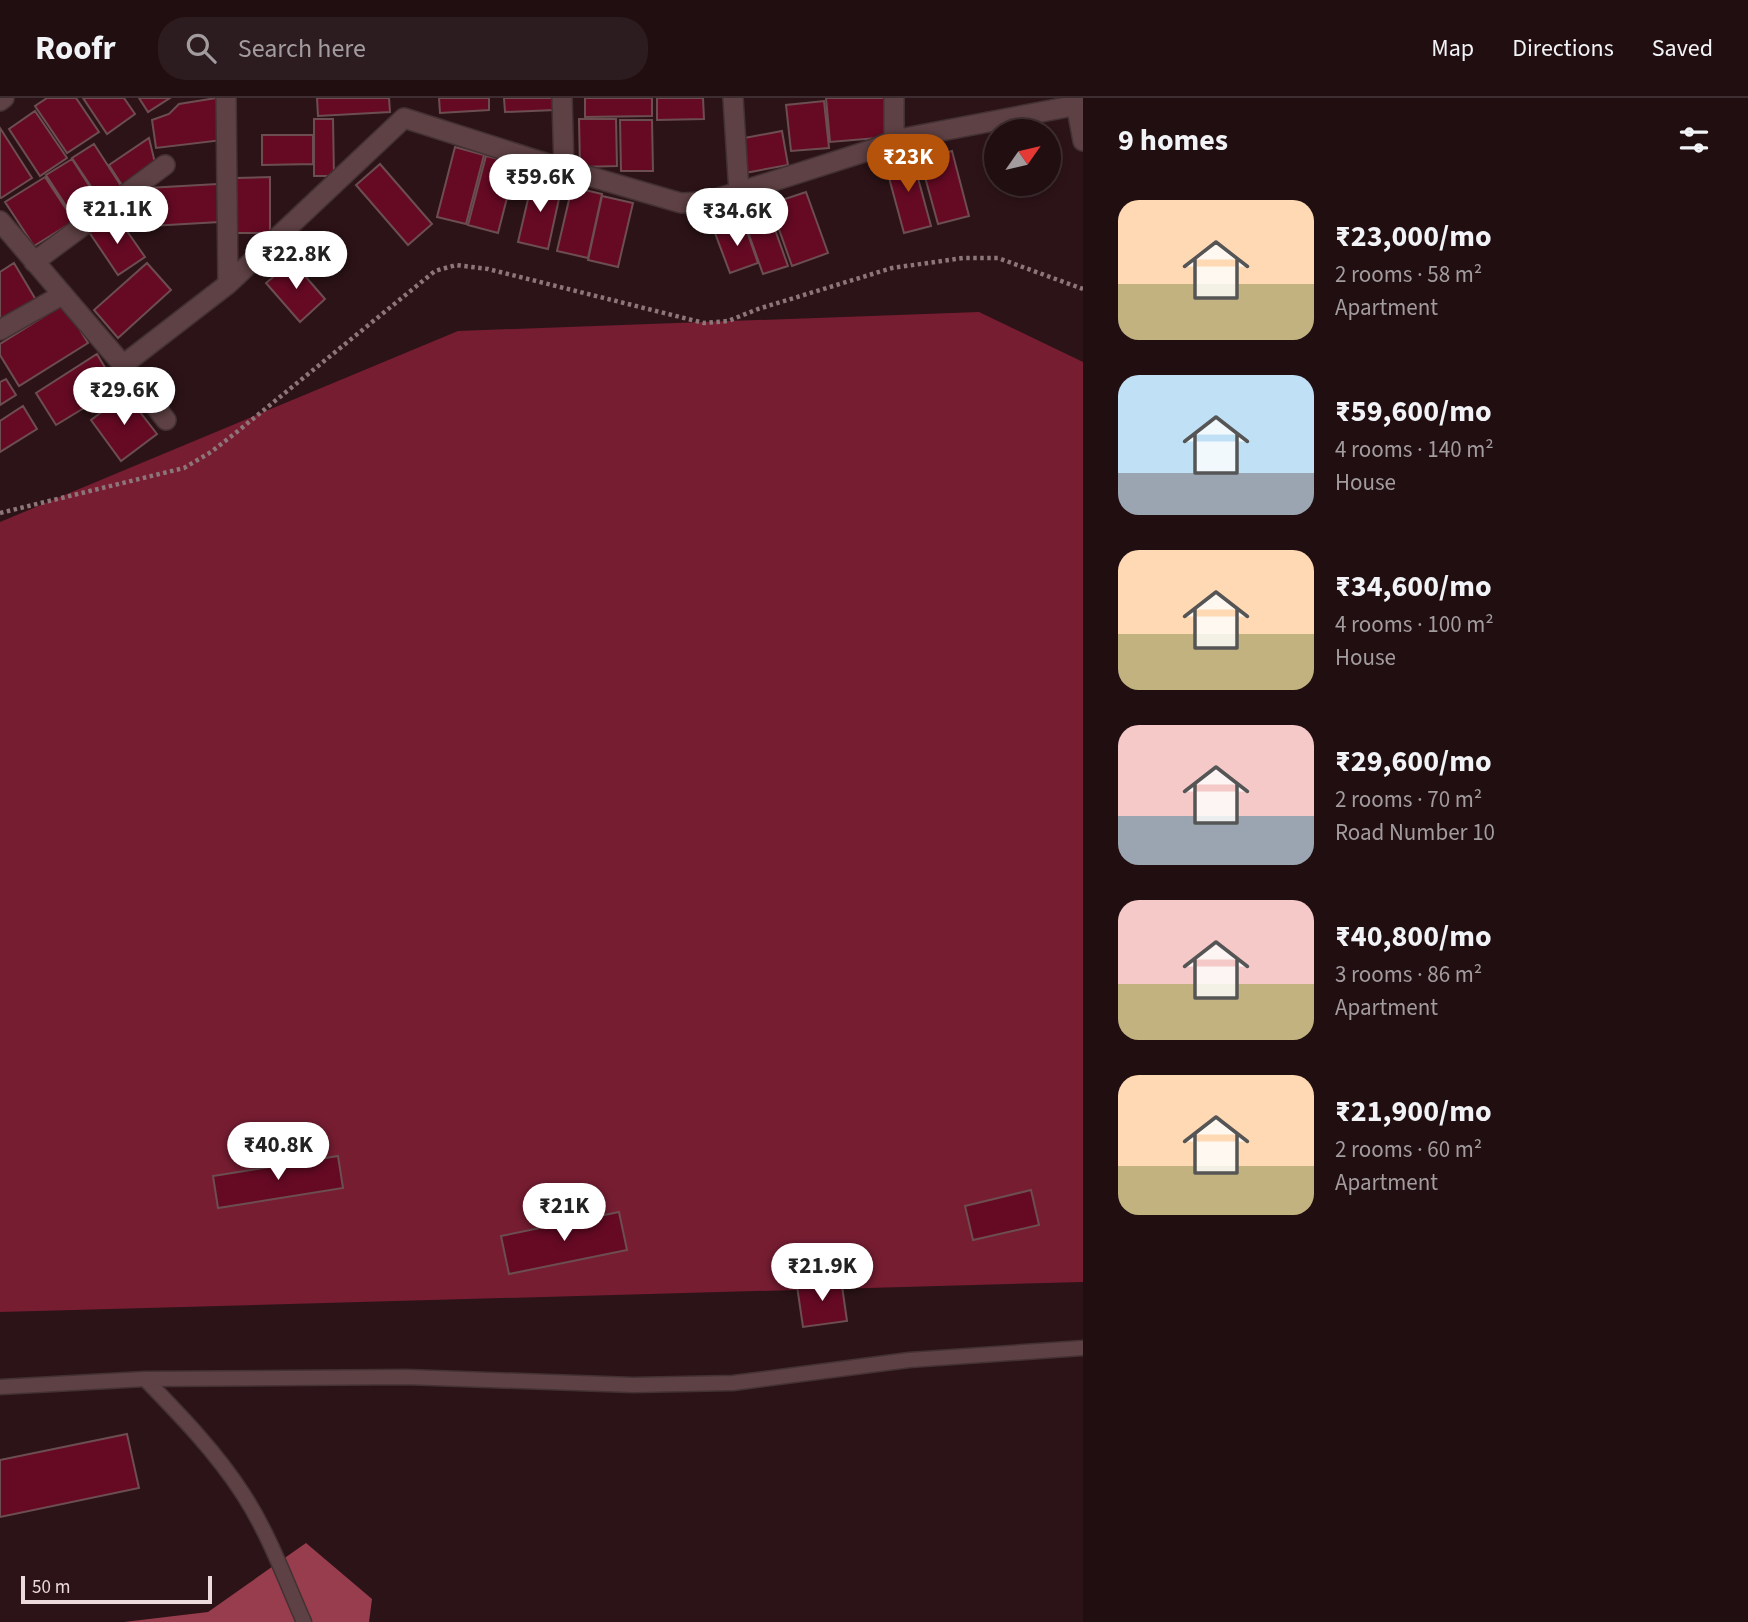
<!DOCTYPE html>
<html lang="en">
<head>
<meta charset="utf-8">
<style>
  body { margin:0; font-family:"Source Sans 3",sans-serif; background:#2d1c1f; color:#f1f3f6; height:100vh; display:flex; flex-direction:column; font-size:26px; white-space:nowrap }
  * { box-sizing:border-box; margin:0 }
  p { font-size:23px; color:#a29c9f }
  .icon { flex:none; width:38px; height:38px; fill:none; stroke:currentColor; stroke-width:2; stroke-linecap:round; stroke-linejoin:round }
  .map { position:relative; flex:1; overflow:hidden }
  .panel { display:flex; flex-direction:column; background:#210e11; width:665px }
  .panel>* { flex:none }
  .needle { width:46px; rotate:56deg }
  .controls { position:absolute; left:984px; top:21px; display:grid; gap:14px }
  .controls a { display:grid; place-items:center; width:77px; height:77px; border-radius:50%; background:#210e11; box-shadow:0 4px 10px #0003,0 0 0 2px #3e2e31; font-size:35px }
  .scale { position:absolute; left:21px; bottom:18px; width:191px; box-sizing:border-box; padding-left:7px; border:4px solid #ecdadc; border-top:0; font-size:19px; line-height:24px; white-space:nowrap; color:#ecdadc; -webkit-text-stroke:5px #2c1317; paint-order:stroke }
  .price { position:absolute; translate:-50% -60px; padding:0 16px; border-radius:24px; background:#fff; color:#222; font-size:23px; line-height:46px; filter:drop-shadow(0 2px 4px #0008) }
  .price::after { content:''; position:absolute; left:50%; top:42px; width:21px; height:16px; margin-left:-10px; background:inherit; clip-path:polygon(0 0,100% 0,50% 100%) }
  .price.on { background:#b45309; color:#fff }
  ul { padding:0; list-style:none }
  li { display:flex; align-items:center; gap:21px; height:175px; padding:0 35px }
  li span { display:grid; place-items:center; flex:none; width:196px; height:140px; border-radius:21px; color:#555 }
  li>.icon { margin-inline-start:auto }
  span .icon { width:84px; height:84px; fill:#fffc; stroke-width:1 }
  li b { font-size:30px }
  h2 { display:flex; justify-content:space-between; align-items:center; height:84px; padding:0 35px; font-size:30px }
  header { display:flex; align-items:center; gap:42px; box-sizing:border-box; height:98px; padding:0 35px; background:#210e11; border-bottom:2px solid #3e2e31 }
  header strong { font-size:33px }
  nav { display:flex; gap:38px; margin-inline-start:auto; font-size:24px }
  .search { width:490px; height:63px; background:#2d1c1f; display:flex; align-items:center; gap:18px; box-sizing:border-box; padding:0 24px; border-radius:28px; color:#a29c9f; font-size:26px }
  main { display:flex; flex:1; min-height:0 }
  .map>svg:first-child { display:block }
  .forest { fill:#771d32 }
  .water { fill:#983d4d }
  .building { fill:#660a24; stroke:#6c4e51; stroke-width:2 }
  .lines { fill:none; stroke-linecap:round; stroke-linejoin:round }
  .service-casing { stroke:#433133; stroke-width:17 }
  .minor-casing { stroke:#433133; stroke-width:22 }
  .path { stroke:#8c7679; stroke-width:4.5; stroke-dasharray:3.5 3.5; stroke-linecap:butt }
  .service { stroke:#5e4144; stroke-width:14 }
  .minor { stroke:#5e4144; stroke-width:19 }
</style>
</head>
<body>
<header>
<strong>Roofr</strong>
<div class="search"><svg class="icon" aria-label="search" viewBox="0 0 24 24"><circle cx="10" cy="10" r="6"/><path d="M15 15l6 6"/></svg>Search here</div>
<nav><a>Map</a><a>Directions</a><a>Saved</a></nav>
</header>
<main>
<div class="map">
<svg width="1083" height="1524" viewBox="0 0 1083 1524">
  <rect width="100%" height="100%" fill="#2c1317"/>
  <path class="forest" d="M979,214L1083,264V1184L0,1214V424L458,233Z"/>
  <path class="water" d="M306,1445L372,1501L369,1524H124L208,1514Z"/>
  <path class="building" d="M47,0H76L99,34L67,55L35,8Z
    M83,0H124L135,16L107,36Z
    M139,0H170L148,14Z
    M216,0L223,42L156,50L152,22L169,16L179,6Z
    M317,0H389L390,14L318,18Z
    M439,0H489V12L440,15Z
    M504,0H555V12L505,14Z
    M585,0H652V18L585,19Z
    M657,0H703L704,21L657,22Z
    M826,0H885L889,39L830,44Z
    M824,3L829,50L791,53L786,7Z
    M35,13L67,60L40,78L9,31Z
    M314,21H333L334,78H314Z
    M579,21H616L617,68L580,69Z
    M620,22H652L653,73H621Z
    M0,30L32,80L1,100L0,99Z
    M782,33L788,67L745,75L739,41Z
    M262,37H313V66L262,67Z
    M149,40L156,69L125,92L109,67Z
    M94,46L125,94L104,108L72,60Z
    M455,49L484,57L466,126L437,119Z
    M952,53L969,118L938,126L920,61Z
    M486,58L516,65L498,135L468,127Z
    M912,58L931,128L904,135L885,65Z
    M72,61L99,103L74,120L46,77Z
    M380,66L432,126L408,147L356,87Z
    M45,79L74,123L34,148L5,104Z
    M270,79V135H236V80Z
    M533,80L562,87L548,151L518,144Z
    M217,86L219,124L151,128L148,90Z
    M572,89L602,96L588,160L557,153Z
    M806,94L828,155L792,168L770,106Z
    M602,98L633,105L618,169L588,162Z
    M768,112L788,168L763,176L743,120Z
    M120,123L145,159L118,177L89,134L103,125L107,131Z
    M744,125L758,165L730,175L715,135Z
    M292,163L325,201L300,224L266,185Z
    M14,165L36,202L0,225V174Z
    M147,165L171,192L118,240L94,212Z
    M64,206L88,245L19,288L0,257V246Z
    M97,256L117,290L56,327L36,295Z
    M6,281L16,297L0,307V284Z
    M126,296L157,336L121,363L91,322Z
    M23,308L37,331L0,354V323Z
    M338,1058L343,1090L218,1110L213,1078Z
    M1031,1092L1039,1127L973,1142L965,1108Z
    M619,1114L627,1152L509,1176L501,1138Z
    M841,1181L847,1223L803,1229L797,1188Z
    M127,1336L139,1390L0,1419V1362Z"/>
  <g class="lines">
    <defs>
      <path id="service" d="M145,1281L406,1279L633,1287L733,1285L909,1262L1083,1250
        M0,1289L145,1281C180,1317 216,1354 243,1396C269,1436 285,1481 304,1524"/>
      <path id="minor" d="M562,0L564,71
        M733,0L739,94L874,51L894,42L1083,6
        M894,0V42
        M1075,0L1083,43
        M0,3L4,0
        M0,123L123,267L166,322
        M34,164L165,67
        M228,186L404,20L564,71L681,105L704,104L739,94
        M0,232L62,197
        M123,267L228,186L226,0"/>
    </defs>
    <use href="#service" class="service-casing"/>
    <use href="#minor" class="minor-casing"/>
    <path class="path" d="M0,415L184,370L211,354L238,333L435,173L456,167L488,171L704,225L728,223L758,211L892,170L963,160H998L1083,191"/>
    <use href="#service" class="service"/>
    <use href="#minor" class="minor"/>
  </g>
</svg>
<div class="controls">
<a><svg class="needle" viewBox="-14 -14 28 28"><path d="M0-13l5 13h-10z" fill="#e53935"/><path d="M0 13l5-13h-10z" fill="#a29c9f"/></svg></a>
</div>
<div class="scale">50 m</div>
<b class="price on" style="left:908px;top:96px">₹23K</b>
<b class="price" style="left:540px;top:116px">₹59.6K</b>
<b class="price" style="left:117px;top:148px">₹21.1K</b>
<b class="price" style="left:737px;top:150px">₹34.6K</b>
<b class="price" style="left:296px;top:193px">₹22.8K</b>
<b class="price" style="left:124px;top:329px">₹29.6K</b>
<b class="price" style="left:278px;top:1084px">₹40.8K</b>
<b class="price" style="left:564px;top:1145px">₹21K</b>
<b class="price" style="left:822px;top:1205px">₹21.9K</b>
</div>
<section class="panel">
<h2>9 homes<svg class="icon" aria-label="filters" viewBox="0 0 24 24"><path d="M4 7h16M4 17h16"/><circle cx="9" cy="7" r="2"/><circle cx="15" cy="17" r="2"/></svg></h2>
<ul>
<li><span style="background:linear-gradient(#ffd9b3 60%,#c2b280 0)"><svg class="icon" aria-label="home" viewBox="0 0 24 24"><path d="M3 11l9-7 9 7M6 9v11h12V9"/></svg></span><div><b>₹23,000/mo</b><p>2 rooms · 58 m²</p><p>Apartment</p></div></li>
<li><span style="background:linear-gradient(#bfe0f5 70%,#9aa5b1 0)"><svg class="icon" aria-label="home" viewBox="0 0 24 24"><path d="M3 11l9-7 9 7M6 9v11h12V9"/></svg></span><div><b>₹59,600/mo</b><p>4 rooms · 140 m²</p><p>House</p></div></li>
<li><span style="background:linear-gradient(#ffd9b3 60%,#c2b280 0)"><svg class="icon" aria-label="home" viewBox="0 0 24 24"><path d="M3 11l9-7 9 7M6 9v11h12V9"/></svg></span><div><b>₹34,600/mo</b><p>4 rooms · 100 m²</p><p>House</p></div></li>
<li><span style="background:linear-gradient(#f6c9c9 65%,#9aa5b1 0)"><svg class="icon" aria-label="home" viewBox="0 0 24 24"><path d="M3 11l9-7 9 7M6 9v11h12V9"/></svg></span><div><b>₹29,600/mo</b><p>2 rooms · 70 m²</p><p>Road Number 10</p></div></li>
<li><span style="background:linear-gradient(#f6c9c9 60%,#c2b280 0)"><svg class="icon" aria-label="home" viewBox="0 0 24 24"><path d="M3 11l9-7 9 7M6 9v11h12V9"/></svg></span><div><b>₹40,800/mo</b><p>3 rooms · 86 m²</p><p>Apartment</p></div></li>
<li><span style="background:linear-gradient(#ffd9b3 65%,#c2b280 0)"><svg class="icon" aria-label="home" viewBox="0 0 24 24"><path d="M3 11l9-7 9 7M6 9v11h12V9"/></svg></span><div><b>₹21,900/mo</b><p>2 rooms · 60 m²</p><p>Apartment</p></div></li>
</ul>
</section>
</main>
</body>
</html>
